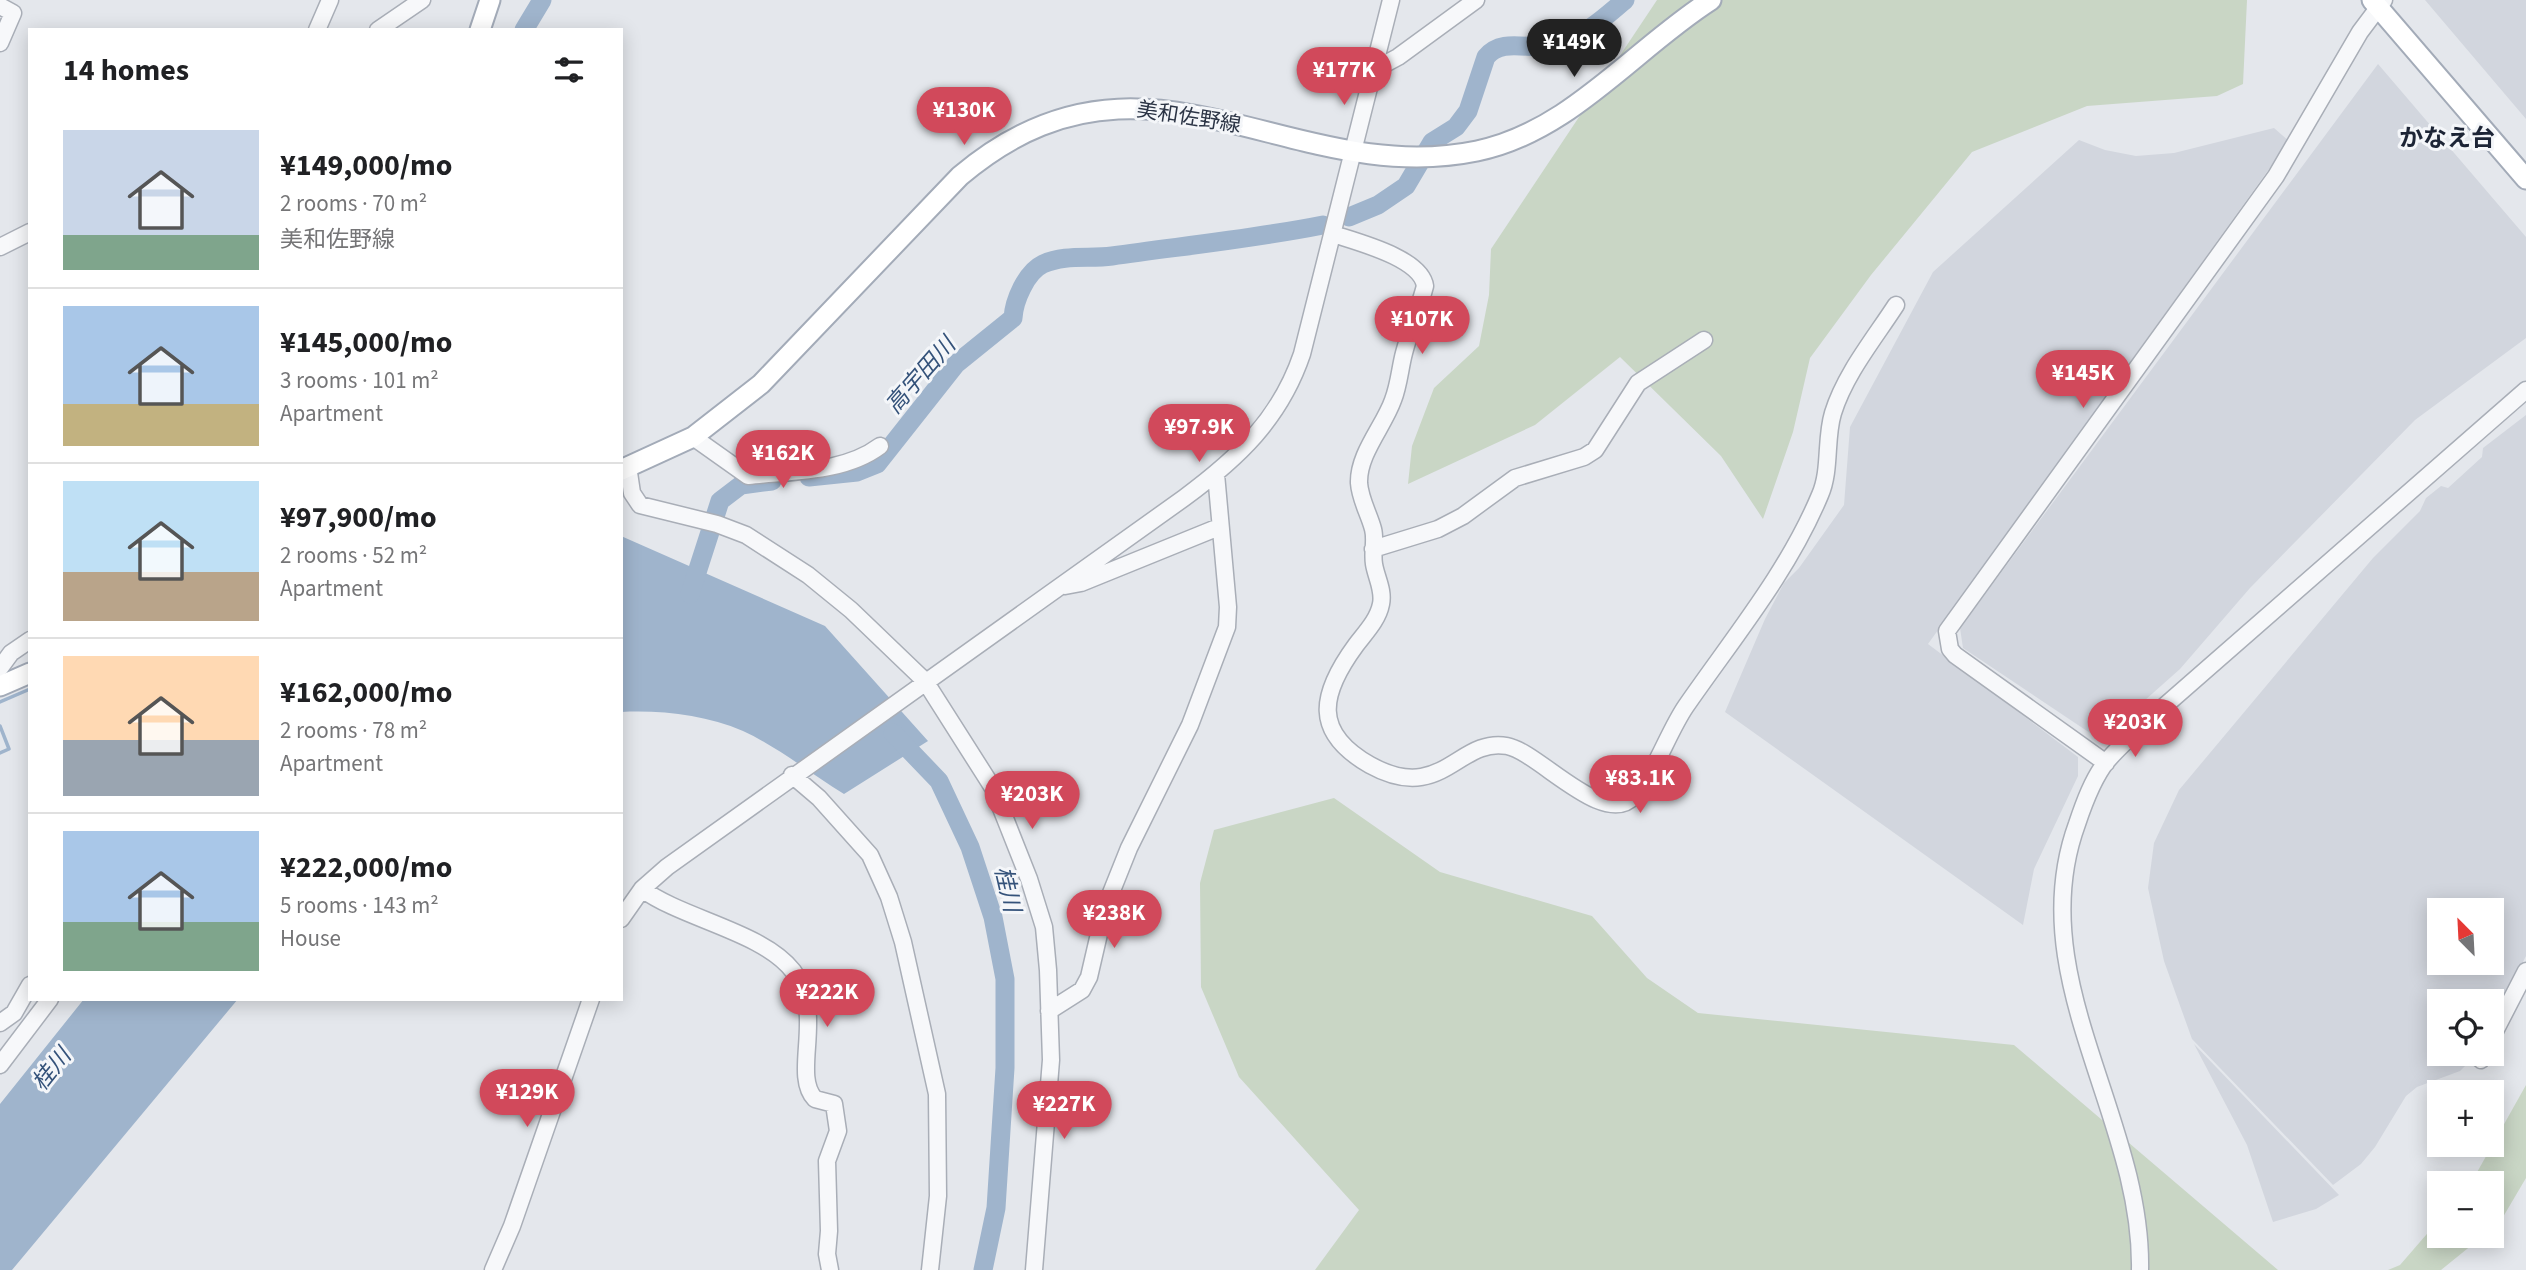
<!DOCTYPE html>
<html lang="en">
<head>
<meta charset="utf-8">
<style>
  body { margin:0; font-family:"Source Sans 3","Noto Sans JP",sans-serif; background:#f6f6f6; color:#202124; height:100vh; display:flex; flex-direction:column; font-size:26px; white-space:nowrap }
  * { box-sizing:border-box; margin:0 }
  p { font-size:23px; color:#757577 }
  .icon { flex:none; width:38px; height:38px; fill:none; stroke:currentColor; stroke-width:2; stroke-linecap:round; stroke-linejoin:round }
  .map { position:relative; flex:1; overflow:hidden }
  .panel { position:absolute; left:28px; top:28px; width:595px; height:973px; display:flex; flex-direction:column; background:#fff; border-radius:0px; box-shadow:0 4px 18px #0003 }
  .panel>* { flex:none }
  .needle { width:46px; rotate:336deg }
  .tools { position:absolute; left:2427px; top:898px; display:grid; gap:14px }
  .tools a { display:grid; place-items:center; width:77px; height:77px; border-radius:0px; background:#fff; box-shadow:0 4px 18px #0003; font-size:35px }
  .price { position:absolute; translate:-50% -60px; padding:0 16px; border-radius:24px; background:#d1495b; color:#fff; font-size:23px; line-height:46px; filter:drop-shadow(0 2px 4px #0008) }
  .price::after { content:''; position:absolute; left:50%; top:42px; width:21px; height:16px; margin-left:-10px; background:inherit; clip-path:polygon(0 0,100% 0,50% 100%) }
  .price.selected { background:#222; color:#fff }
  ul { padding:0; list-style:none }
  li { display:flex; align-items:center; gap:21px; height:175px; padding:0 35px }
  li+li { border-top:2px solid #e0e0e0 }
  li span { display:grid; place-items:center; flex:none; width:196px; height:140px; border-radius:0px; color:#555 }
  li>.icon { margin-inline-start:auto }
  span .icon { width:84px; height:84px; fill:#fffc; stroke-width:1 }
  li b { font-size:30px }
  h2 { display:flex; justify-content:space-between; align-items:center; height:84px; padding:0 35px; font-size:30px }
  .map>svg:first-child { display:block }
  .built { fill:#d2d6de; fill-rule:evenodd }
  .green { fill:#c9d6c5 }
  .water { fill:#9fb4cc }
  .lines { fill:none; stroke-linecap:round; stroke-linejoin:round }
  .stream { stroke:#9fb4cc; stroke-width:3.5 }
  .river { stroke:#9fb4cc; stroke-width:19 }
  .minor-casing { stroke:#a9aeb7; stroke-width:19 }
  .major-casing { stroke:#a3abb8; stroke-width:23 }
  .minor { stroke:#f7f8fa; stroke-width:16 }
  .major { stroke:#fff; stroke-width:19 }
  .labels { text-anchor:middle; stroke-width:6; stroke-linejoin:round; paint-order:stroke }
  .street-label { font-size:21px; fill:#2b3445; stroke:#f4f6f9 }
  .water-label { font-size:23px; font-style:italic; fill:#34527a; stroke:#f4f6f9 }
  .quarter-label { font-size:24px; font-weight:bold; fill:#1d2536; stroke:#f4f6f9 }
</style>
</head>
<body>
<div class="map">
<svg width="2526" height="1270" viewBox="0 0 2526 1270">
  <rect width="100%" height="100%" fill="#e4e7ec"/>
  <path class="built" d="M2425,0H2526V119Z
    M2378,64L2526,237V338L2415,420L2250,588L2180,669L2108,733L2093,735L1963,648L1960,628Z
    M2274,128L2289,141L1928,644L2078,757V776L2034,869L2023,925L1725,712L1765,619L1784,583L1799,568L1844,505L1850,427L1933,272L2079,140L2105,150L2136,156L2174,153Z
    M2526,415V956L2492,1023V1001H2440V1054H2476L2475,1056L2460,1071L2417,1087L2406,1096L2375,1147L2361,1164L2333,1185L2192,1039L2164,961L2148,888L2154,843L2179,790L2373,558L2420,511L2426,498L2441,486L2448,488L2482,457L2483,448ZM2440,910H2492V962H2440Z
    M2194,1044L2339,1195L2316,1209L2273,1222L2247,1145Z"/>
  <path class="green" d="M1657,0H2247L2243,84L2217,96L2087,106L1972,152L1871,275L1810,358L1793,432L1763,519L1721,456L1620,357L1535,425L1408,484L1412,446L1434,388L1479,346L1489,295L1491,249Z
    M1334,798L1440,872L1592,916L1647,978L1698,1013L2014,1045L2278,1270H1315L1359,1210L1239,1077L1201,987L1200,883L1214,830Z
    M2526,1085V1178L2503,1217L2492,1227V1183H2471Z
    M2439,1220L2440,1236H2483L2441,1270H2388L2400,1265Z"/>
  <path class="water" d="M621,536L825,626L928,741L844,794C813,775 776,746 743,731C705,715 662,710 621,712Z
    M84,999H238L12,1270H0V1104Z"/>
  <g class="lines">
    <path class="stream" d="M0,702L30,689
      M0,726L9,749L0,753"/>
    <path class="river" d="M524,30L542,0
      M1349,217L1378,205L1406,186L1432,142L1456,127L1468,111L1486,57C1503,36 1532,52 1555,45C1583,37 1603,19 1625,0
      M809,477L857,472L877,464L956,364L1013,318C1014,301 1026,272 1043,264C1065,254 1089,259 1112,256C1182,246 1253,239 1323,225
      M690,594L720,501L741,485L772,481
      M893,733L939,781L970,847L993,917L1005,979V1068L996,1208L983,1270"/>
    <defs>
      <path id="minor" d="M0,6L13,13L0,43
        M317,30L330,0
        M378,30L422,0
        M1370,72L1398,57L1476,0
        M1333,234C1357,242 1421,258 1425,286C1419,309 1410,330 1404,353C1400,368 1399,385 1393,400C1384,426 1358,454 1359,483C1360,499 1369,514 1373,529C1376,540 1372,552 1374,564C1376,577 1384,590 1381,604C1378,620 1365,633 1356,645C1320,694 1312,732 1370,765C1442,805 1458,737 1507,746C1539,752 1604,829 1634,796C1657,770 1667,734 1686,706C1733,638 1788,572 1820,495C1831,470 1825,439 1833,413C1845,374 1874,339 1896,305
        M0,247L30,232
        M693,437L748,476C791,471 844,473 880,446
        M628,466L632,493L640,505L717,524L746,535L808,575L851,610L925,681L993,788L1029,879L1044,927L1048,970L1051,1060L1034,1270
        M1373,549L1438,529L1463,516L1515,478L1584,457L1595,450L1638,383L1704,340
        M1065,586L1081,583L1219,527
        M0,668L11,653L30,640
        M2106,763L1955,655L1950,649L1947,631L2276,176L2360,32L2384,0
        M792,775L819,798L870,855L889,897L903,942L937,1094L938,1196L930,1270
        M642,889C683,919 763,932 793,971C826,1013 791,1074 815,1099L834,1104L838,1131L827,1161L829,1231L827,1254L830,1270
        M621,919L642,889L667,867L1184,498C1238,458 1280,419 1302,354L1391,0
        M1049,1011L1082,990L1089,977L1105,908L1129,848L1190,725L1227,627L1228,607L1216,474
        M0,1023L14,1013L30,985
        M2492,1037L2526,971
        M2481,1060L2484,1054
        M0,1065L50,999
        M493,1270L512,1226L591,999
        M2140,1270C2143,1117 2021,977 2077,824C2084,803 2093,778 2107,761C2116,750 2127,741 2136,731L2526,390"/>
      <path id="major" d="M2372,0L2526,179
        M480,30L490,0
        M621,470L693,437L761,384L960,176C1144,20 1288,190 1477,151C1570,132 1634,49 1711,0
        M0,686L30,673"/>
    </defs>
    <use href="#minor" class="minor-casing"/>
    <use href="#major" class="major-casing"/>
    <use href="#minor" class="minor"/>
    <use href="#major" class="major"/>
  </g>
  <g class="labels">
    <g class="street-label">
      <text transform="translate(1189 117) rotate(9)" y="7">美和佐野線</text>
    </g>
    <g class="water-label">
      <text transform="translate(920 375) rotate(-49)" y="8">高宇田川</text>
      <text transform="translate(1008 889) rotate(77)" y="8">桂川</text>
      <text transform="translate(51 1069) rotate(-51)" y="8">桂川</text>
    </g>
    <g class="quarter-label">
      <text x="2447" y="146">かなえ台</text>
    </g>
  </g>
</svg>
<div class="tools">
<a><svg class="needle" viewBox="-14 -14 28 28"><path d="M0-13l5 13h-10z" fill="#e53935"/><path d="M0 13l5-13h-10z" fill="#757577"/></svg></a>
<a><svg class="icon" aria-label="locate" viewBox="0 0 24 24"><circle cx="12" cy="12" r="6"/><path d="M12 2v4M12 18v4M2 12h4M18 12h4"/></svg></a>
<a>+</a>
<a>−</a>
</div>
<b class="price selected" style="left:1574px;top:79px">¥149K</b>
<b class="price" style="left:1344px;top:107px">¥177K</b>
<b class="price" style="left:964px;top:147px">¥130K</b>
<b class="price" style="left:1422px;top:356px">¥107K</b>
<b class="price" style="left:2083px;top:410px">¥145K</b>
<b class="price" style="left:1199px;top:464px">¥97.9K</b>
<b class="price" style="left:783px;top:490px">¥162K</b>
<b class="price" style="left:2135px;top:759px">¥203K</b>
<b class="price" style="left:1640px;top:815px">¥83.1K</b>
<b class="price" style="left:1032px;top:831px">¥203K</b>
<b class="price" style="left:1114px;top:950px">¥238K</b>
<b class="price" style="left:827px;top:1029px">¥222K</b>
<b class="price" style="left:527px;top:1129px">¥129K</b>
<b class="price" style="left:1064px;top:1141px">¥227K</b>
<section class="panel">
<h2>14 homes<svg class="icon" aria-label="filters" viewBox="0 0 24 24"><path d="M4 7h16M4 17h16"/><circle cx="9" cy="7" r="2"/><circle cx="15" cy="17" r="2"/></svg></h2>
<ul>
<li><span style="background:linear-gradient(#c9d6e8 75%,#7fa58c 0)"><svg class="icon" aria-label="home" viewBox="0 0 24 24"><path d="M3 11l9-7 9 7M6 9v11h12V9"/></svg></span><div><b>¥149,000/mo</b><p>2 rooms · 70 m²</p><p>美和佐野線</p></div></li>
<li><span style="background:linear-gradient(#a9c7e8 70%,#c2b280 0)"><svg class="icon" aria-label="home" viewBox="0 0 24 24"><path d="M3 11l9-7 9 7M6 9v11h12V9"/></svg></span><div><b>¥145,000/mo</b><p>3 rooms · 101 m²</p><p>Apartment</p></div></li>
<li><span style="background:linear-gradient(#bfe0f5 65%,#b9a48a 0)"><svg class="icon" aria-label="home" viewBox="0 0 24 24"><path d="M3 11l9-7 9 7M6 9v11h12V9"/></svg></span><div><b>¥97,900/mo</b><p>2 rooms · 52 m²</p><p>Apartment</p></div></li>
<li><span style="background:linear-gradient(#ffd9b3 60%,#9aa5b1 0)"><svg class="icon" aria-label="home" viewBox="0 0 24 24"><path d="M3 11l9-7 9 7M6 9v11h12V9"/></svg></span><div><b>¥162,000/mo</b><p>2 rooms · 78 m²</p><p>Apartment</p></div></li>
<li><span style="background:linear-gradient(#a9c7e8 65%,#7fa58c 0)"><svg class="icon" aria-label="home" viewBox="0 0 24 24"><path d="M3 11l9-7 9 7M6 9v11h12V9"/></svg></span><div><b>¥222,000/mo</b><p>5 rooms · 143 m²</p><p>House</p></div></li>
</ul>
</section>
</div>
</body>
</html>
